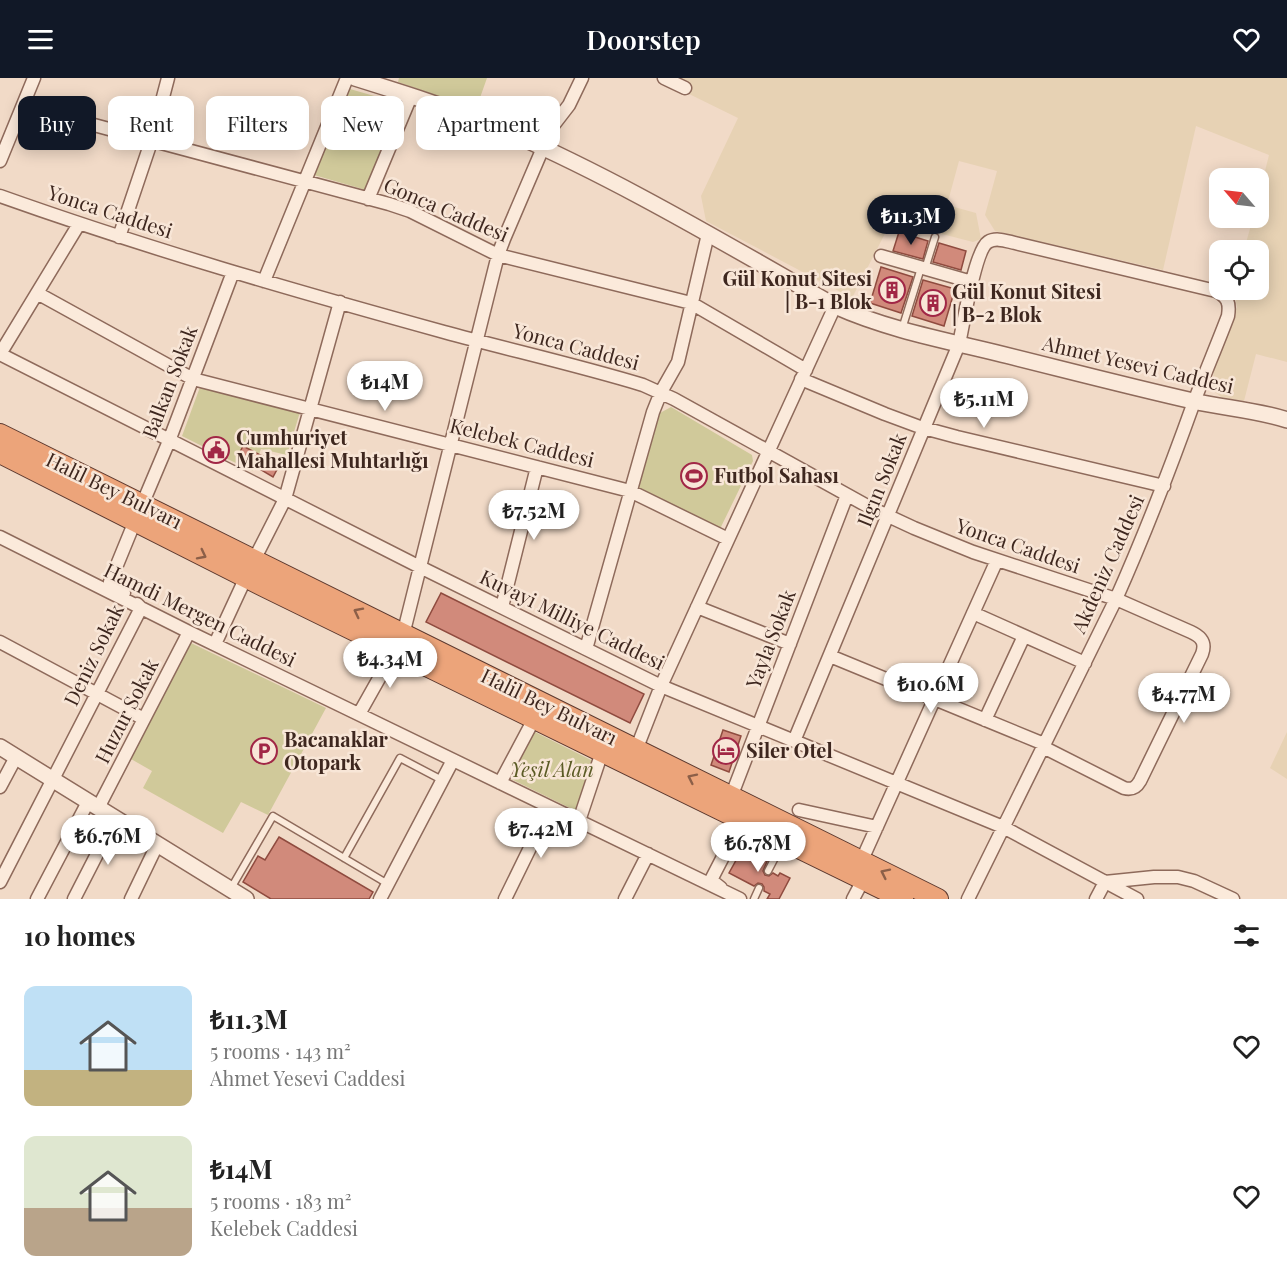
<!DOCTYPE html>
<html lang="en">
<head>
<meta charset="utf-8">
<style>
  body { margin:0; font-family:"Playfair Display",serif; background:#f6f6f6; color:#222; height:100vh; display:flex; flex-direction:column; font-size:22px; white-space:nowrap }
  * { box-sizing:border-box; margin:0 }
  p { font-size:20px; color:#767676 }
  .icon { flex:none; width:33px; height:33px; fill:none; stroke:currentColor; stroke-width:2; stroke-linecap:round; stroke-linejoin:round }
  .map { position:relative; height:821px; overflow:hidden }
  .details { display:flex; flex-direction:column; background:#fff; flex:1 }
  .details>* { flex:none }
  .top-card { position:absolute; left:18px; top:18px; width:600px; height:54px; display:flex; gap:12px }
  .needle { width:39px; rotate:298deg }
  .fabs { position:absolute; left:1209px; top:90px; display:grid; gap:12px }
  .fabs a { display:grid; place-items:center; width:60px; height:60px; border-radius:12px; background:#fff; box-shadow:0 3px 15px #0003; font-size:30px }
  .price { position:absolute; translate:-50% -51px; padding:0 14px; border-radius:21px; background:#fff; color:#222; font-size:20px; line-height:39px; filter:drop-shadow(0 2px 3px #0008) }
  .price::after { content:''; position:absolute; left:50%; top:36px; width:18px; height:14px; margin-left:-9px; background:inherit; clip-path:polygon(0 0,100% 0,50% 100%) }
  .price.current { background:#111827; color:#fff }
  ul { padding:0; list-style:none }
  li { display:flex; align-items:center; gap:18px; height:150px; padding:0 24px }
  li span { display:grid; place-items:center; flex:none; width:168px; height:120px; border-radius:12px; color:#555 }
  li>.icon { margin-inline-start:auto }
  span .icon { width:72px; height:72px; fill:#fffc; stroke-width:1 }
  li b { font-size:26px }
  h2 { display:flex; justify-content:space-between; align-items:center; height:72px; padding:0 24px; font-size:26px }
  .pill { padding:0 21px; border-radius:12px; background:#fff; box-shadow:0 3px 15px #0003; font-size:21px; line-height:54px }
  .pill.current { background:#111827; color:#fff }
  header { display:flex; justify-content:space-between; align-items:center; height:78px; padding:0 24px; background:#111827; color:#fff; font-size:27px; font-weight:600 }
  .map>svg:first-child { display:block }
  .farmland { fill:#e7d2b4 }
  .green { fill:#d0c99a }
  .building { fill:#d18a7b; stroke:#8f4b3f; stroke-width:1.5 }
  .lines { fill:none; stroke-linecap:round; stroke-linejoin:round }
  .service-casing { stroke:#8e6a5b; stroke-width:9 }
  .minor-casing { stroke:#8e6a5b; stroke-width:15 }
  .tertiary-casing { stroke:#8e6a5b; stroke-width:18 }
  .trunk-casing { stroke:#5c392f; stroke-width:22 }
  .service { stroke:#fbeadb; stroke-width:6 }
  .minor { stroke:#fbeadb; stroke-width:12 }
  .tertiary { stroke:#fbeadb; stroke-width:15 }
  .trunk { stroke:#eca47a; stroke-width:20 }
  .oneway { stroke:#8c5f48 }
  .labels { text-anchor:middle; stroke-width:5; stroke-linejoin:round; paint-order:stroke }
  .street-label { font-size:20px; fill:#3e271f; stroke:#f8e6d7 }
  .poi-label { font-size:20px; font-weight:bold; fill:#3e271f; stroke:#f8e6d7; text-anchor:start }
  .park-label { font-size:20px; font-style:italic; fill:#5b5b25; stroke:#f8e6d7 }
</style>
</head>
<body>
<header><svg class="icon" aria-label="menu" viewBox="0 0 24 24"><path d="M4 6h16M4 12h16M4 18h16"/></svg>Doorstep<svg class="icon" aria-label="heart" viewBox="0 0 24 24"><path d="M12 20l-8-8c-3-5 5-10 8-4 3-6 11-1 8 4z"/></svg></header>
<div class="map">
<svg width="1287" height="821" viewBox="0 0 1287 821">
  <rect width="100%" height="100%" fill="#f1dac7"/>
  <path class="farmland" d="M674,0H1287V284L1256,276L1244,323L1221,319L1215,314L1212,308L1214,292L1237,229L1235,219L1230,212H1258V172H1244L1253,140H1258L1259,117L1269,77L1196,48L1163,192L995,153L985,137L997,93L959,83L947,127L976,135L981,161L973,164L942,156L898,130L852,220L706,143L701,118L738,40L685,14Z
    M1287,654V701L1270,690Z"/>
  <path class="green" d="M399,0H487L476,31L398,4Z
    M350,11L402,26L366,112L314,97Z
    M200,309L300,334L287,377L261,371L253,393L221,378L225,369L213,363L208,371L182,358Z
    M671,329L752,377L753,383L719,453L637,412L660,335Z
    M191,565L326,630L268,737L241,724L223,755L143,710L152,693L131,681Z
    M533,653L593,683L576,733L509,700Z"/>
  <path class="building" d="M353,19L374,28L369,40L348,31Z
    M899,154L928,163L923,181L893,173Z
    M939,165L966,173L961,192L933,184Z
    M881,189L913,199L901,235L870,225Z
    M923,202L955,211L944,248L912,238Z
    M243,368L264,379L265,376L281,384L273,399L238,378Z
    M441,515L644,616L630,645L426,544Z
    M723,652L741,658L729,694L711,687Z
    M279,759L373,814L369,821H271L243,804L258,778L265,782Z
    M744,768L768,781L763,793L765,797L769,798L773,795L778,798L780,795L790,800L779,821H767L770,816L764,813V809L762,806L758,805L754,808L729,795Z"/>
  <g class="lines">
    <defs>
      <path id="service" d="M925,191L935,159
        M902,251L921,190
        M344,780L400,680L442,702
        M768,793L783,764
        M230,812L273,738L388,806
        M754,821L759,810"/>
      <path id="minor" d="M664,0L685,10
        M23,28L389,126L410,133L498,177L691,225L806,292
        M0,83L34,0
        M0,118C146,170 295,213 444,254C510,272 577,287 643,307L674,321L871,430L914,450L973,474L1116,521L1191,554C1202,559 1206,565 1202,576L1140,703C1136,710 1132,712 1124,710L1043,669
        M368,121L411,18
        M119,159L152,61L168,0
        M881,178L972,204
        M264,203L347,0
        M37,215L193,301L630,413L728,461
        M0,276L420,489L661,608L1003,749L1137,821
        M0,276L79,146
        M801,301L885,336L920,349L957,359L1164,408
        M142,427L169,363L233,194
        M0,459L189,554L740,821
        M254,482L285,421L340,224
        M124,515L110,504L135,443
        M502,529L537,389
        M697,529L790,566
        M973,535L1085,585
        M403,557L498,177L504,161L548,58L552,49L569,27L582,0
        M0,564L144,641
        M215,566L246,499
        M586,571L653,334L661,314L678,284L708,156
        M830,578L1044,666
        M359,636L395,572
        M985,642L1024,558
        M794,663L959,266C963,248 975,172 988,164C996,159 1006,163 1015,165L1216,213C1228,219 1230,225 1228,238C1217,267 1205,295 1194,324C1170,391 1145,456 1116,521L968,821
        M636,672L661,608L835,228
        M500,705L534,641
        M0,709L16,679
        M731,719L847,417
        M98,730L189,554
        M799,732L877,749
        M579,743L602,674
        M861,784L997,482
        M0,804L141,530L137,526
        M721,810L711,802L742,742
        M37,821L88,724
        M74,821L115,741
        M131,821L157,767
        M380,821L453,682
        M505,821L550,729
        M625,821L648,776
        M853,821L863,802
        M1096,821L1105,804L1154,799H1178L1194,803L1233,821"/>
      <path id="tertiary" d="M355,0C403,15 451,30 497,49C614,99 724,165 835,228C886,251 943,262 997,275C1062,291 1127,308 1193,323C1224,330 1257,332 1287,342
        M0,669L246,821"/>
      <path id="trunk" d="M0,356L938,821
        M0,375L265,509L903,821"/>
    </defs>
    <use href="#service" class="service-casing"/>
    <use href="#minor" class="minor-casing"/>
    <use href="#tertiary" class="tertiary-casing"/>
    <use href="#trunk" class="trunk-casing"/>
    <use href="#service" class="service"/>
    <use href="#minor" class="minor"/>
    <use href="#tertiary" class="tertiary"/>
    <use href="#trunk" class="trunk"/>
  </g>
  <defs><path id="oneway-chevron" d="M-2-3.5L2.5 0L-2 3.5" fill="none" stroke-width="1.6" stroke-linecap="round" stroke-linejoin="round" transform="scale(1.5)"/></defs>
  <g class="oneway">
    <use href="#oneway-chevron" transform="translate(202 477) rotate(27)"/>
    <use href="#oneway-chevron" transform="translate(358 534) rotate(-153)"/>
    <use href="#oneway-chevron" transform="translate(692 700) rotate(-154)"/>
    <use href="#oneway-chevron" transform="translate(885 795) rotate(-154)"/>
  </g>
  <defs>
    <symbol id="building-ring" viewBox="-11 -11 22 22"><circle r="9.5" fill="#f8e6d7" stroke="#a12746" stroke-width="1.5"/><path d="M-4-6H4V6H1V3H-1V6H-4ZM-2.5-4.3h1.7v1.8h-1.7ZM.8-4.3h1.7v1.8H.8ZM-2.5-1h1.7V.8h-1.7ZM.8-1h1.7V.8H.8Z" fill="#a12746"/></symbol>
    <symbol id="civic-ring" viewBox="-11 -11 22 22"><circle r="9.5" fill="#f8e6d7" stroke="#a12746" stroke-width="1.5"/><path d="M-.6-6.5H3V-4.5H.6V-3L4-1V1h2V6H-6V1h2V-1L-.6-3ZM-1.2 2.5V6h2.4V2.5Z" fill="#a12746"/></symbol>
    <symbol id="stadium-ring" viewBox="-11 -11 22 22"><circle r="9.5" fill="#f8e6d7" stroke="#a12746" stroke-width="1.5"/><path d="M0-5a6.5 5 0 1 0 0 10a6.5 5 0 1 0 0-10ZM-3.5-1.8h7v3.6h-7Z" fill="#a12746"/></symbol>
    <symbol id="parking-ring" viewBox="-11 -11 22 22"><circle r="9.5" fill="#f8e6d7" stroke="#a12746" stroke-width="1.5"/><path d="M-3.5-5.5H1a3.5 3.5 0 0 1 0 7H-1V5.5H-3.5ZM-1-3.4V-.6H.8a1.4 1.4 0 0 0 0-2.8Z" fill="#a12746"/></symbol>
    <symbol id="hotel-ring" viewBox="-11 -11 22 22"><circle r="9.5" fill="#f8e6d7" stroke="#a12746" stroke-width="1.5"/><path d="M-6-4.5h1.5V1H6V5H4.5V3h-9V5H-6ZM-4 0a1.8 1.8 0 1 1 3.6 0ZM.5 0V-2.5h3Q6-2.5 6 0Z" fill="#a12746"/></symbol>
  </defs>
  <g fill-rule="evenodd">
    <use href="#building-ring" x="877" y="197" width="30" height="30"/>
    <use href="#building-ring" x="918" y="210" width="30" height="30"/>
    <use href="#civic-ring" x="201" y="357" width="30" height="30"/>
    <use href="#stadium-ring" x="679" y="383" width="30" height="30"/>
    <use href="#parking-ring" x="249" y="658" width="30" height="30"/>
    <use href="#hotel-ring" x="711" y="658" width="30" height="30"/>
  </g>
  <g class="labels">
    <g class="street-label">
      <text transform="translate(446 132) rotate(23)" y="7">Gonca Caddesi</text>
      <text transform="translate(110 134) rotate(18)" y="7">Yonca Caddesi</text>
      <text transform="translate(576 269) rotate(15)" y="7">Yonca Caddesi</text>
      <text transform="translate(1138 287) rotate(13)" y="7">Ahmet Yesevi Caddesi</text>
      <text transform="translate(170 304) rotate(-69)" y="7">Balkan Sokak</text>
      <text transform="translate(522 365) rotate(14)" y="7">Kelebek Caddesi</text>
      <text transform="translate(882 402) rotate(-68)" y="7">Ilgın Sokak</text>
      <text transform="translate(114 413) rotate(26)" y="7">Halil Bey Bulvarı</text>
      <text transform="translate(1018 468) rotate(19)" y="7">Yonca Caddesi</text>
      <text transform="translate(1108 486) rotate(-66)" y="7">Akdeniz Caddesi</text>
      <text transform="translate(200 537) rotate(26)" y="7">Hamdi Mergen Caddesi</text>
      <text transform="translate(572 542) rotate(26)" y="7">Kuvayi Milliye Caddesi</text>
      <text transform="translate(771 561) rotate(-69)" y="7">Yayla Sokak</text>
      <text transform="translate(94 577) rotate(-64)" y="7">Deniz Sokak</text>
      <text transform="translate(549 629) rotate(26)" y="7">Halil Bey Bulvarı</text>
      <text transform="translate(127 633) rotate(-63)" y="7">Huzur Sokak</text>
    </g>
    <g class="poi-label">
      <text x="872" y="208" text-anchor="end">Gül Konut Sitesi<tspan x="872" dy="23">| B-1 Blok</tspan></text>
      <text x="952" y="221">Gül Konut Sitesi<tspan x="952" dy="23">| B-2 Blok</tspan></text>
      <text x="236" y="367">Cumhuriyet<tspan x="236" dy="23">Mahallesi Muhtarlığı</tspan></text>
      <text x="714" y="405">Futbol Sahası</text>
      <text x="284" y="669">Bacanaklar<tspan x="284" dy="23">Otopark</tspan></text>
      <text x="746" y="680">Siler Otel</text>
    </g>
    <g class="park-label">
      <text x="552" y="699">Yeşil Alan</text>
    </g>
  </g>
</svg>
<div class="fabs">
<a><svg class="needle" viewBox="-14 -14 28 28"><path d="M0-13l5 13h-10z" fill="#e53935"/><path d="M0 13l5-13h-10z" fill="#767676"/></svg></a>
<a><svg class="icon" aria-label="locate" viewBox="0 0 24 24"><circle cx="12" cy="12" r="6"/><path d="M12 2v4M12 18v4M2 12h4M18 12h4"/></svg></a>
</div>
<b class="price current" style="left:911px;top:168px">₺11.3M</b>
<b class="price" style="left:385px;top:334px">₺14M</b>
<b class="price" style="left:984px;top:351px">₺5.11M</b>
<b class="price" style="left:534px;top:463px">₺7.52M</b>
<b class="price" style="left:390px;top:611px">₺4.34M</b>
<b class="price" style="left:931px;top:636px">₺10.6M</b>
<b class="price" style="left:1184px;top:646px">₺4.77M</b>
<b class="price" style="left:541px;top:781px">₺7.42M</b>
<b class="price" style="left:108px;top:788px">₺6.76M</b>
<b class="price" style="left:758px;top:795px">₺6.78M</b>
<div class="top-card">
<a class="pill current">Buy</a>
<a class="pill">Rent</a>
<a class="pill">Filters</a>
<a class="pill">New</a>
<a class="pill">Apartment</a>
</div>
</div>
<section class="details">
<h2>10 homes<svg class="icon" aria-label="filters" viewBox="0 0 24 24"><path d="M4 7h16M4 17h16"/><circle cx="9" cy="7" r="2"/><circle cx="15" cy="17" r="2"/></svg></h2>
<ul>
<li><span style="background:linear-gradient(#bfe0f5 70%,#c2b280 0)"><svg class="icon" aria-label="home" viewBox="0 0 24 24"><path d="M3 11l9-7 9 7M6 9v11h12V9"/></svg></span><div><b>₺11.3M</b><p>5 rooms · 143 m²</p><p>Ahmet Yesevi Caddesi</p></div><svg class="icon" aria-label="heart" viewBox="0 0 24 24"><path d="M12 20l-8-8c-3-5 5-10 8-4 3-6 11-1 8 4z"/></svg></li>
<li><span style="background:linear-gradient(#dfe7d0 60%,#b9a48a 0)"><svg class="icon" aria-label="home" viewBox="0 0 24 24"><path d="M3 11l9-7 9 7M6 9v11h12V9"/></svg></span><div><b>₺14M</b><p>5 rooms · 183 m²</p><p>Kelebek Caddesi</p></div><svg class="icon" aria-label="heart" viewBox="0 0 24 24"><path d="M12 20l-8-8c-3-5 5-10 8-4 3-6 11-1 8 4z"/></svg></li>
</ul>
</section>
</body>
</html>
